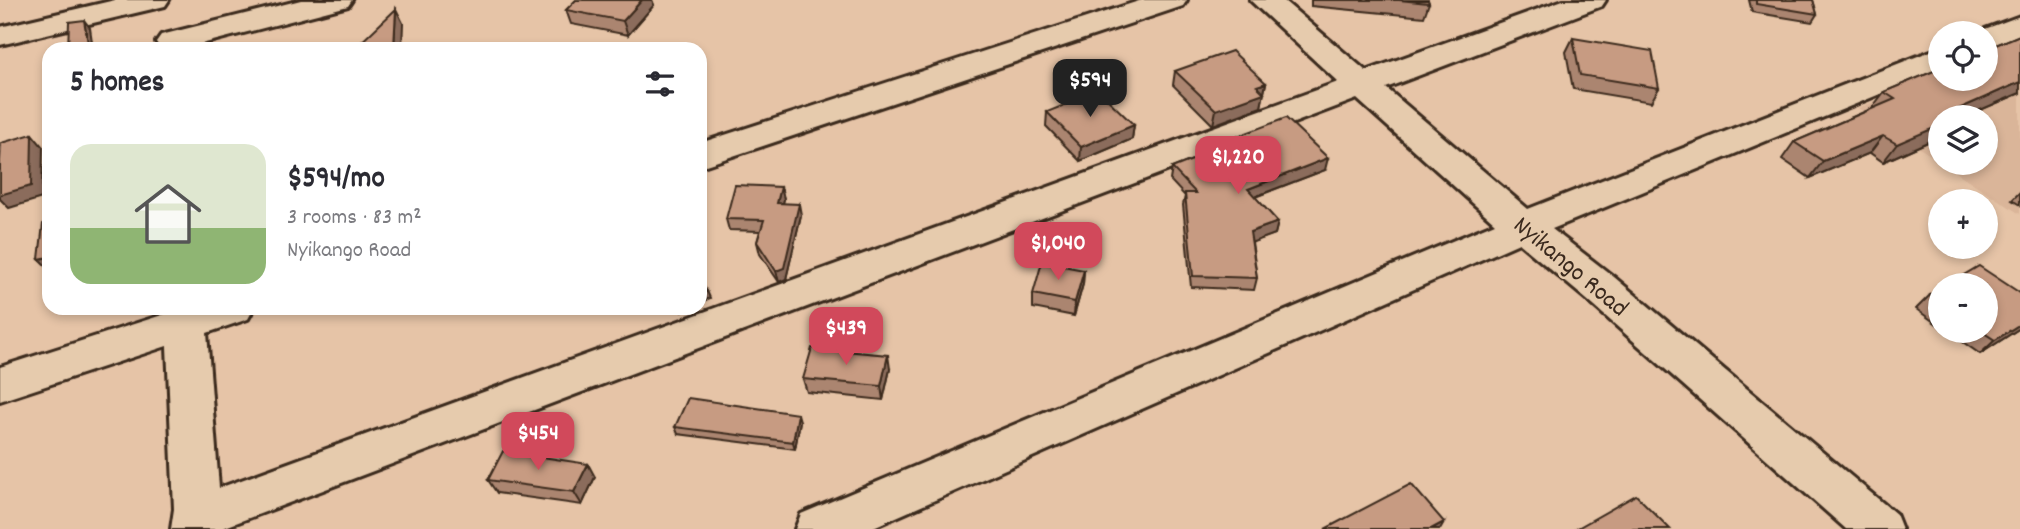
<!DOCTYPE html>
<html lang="en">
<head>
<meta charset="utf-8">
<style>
  body { margin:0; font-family:Dekko,sans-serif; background:#f7f7f7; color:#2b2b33; height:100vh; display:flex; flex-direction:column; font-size:26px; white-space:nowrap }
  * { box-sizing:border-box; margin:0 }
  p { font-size:23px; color:#7c7c81 }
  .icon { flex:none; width:38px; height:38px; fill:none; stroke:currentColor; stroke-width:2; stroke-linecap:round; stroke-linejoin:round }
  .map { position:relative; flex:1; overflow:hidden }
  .sheet { position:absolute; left:42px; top:42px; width:665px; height:273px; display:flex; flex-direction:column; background:#fff; border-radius:21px; box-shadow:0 4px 10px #0003 }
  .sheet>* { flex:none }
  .buttons { position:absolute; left:1928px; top:21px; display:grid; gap:14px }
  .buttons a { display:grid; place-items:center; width:70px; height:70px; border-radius:50%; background:#fff; box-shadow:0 4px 10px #0003; font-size:35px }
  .price { position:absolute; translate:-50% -60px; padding:0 16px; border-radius:14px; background:#d1495b; color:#fff; font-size:23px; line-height:46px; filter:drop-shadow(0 2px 4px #0008) }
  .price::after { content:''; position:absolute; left:50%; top:42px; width:21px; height:16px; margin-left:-10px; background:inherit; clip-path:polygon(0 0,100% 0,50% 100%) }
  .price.current { background:#222; color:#fff }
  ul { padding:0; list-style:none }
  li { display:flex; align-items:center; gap:21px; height:175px; padding:0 28px }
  li span { display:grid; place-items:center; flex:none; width:196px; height:140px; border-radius:21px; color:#555 }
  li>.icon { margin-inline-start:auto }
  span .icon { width:84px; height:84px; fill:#fffc; stroke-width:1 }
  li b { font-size:30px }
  h2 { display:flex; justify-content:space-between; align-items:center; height:84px; padding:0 28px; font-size:30px }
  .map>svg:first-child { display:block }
  .built { fill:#dab599 }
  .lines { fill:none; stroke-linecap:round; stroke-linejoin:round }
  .minor-casing { stroke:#3b2a1e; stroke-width:6 }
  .minor { fill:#e6cbad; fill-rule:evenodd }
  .wall { fill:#ab8570; stroke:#3b2a1e; stroke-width:2 }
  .shaded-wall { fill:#8b6c5b; stroke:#3b2a1e; stroke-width:2 }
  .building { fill:#c79b82; stroke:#3b2a1e; stroke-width:2 }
  .labels { text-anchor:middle; stroke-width:5; stroke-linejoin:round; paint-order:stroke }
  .street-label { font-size:26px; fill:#3b2a1e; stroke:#e6cbad }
</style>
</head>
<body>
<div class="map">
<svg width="2020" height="529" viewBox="0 0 2020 529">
  <rect width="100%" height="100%" fill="#e6c4a7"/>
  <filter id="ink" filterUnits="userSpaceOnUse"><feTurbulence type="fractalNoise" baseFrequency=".0143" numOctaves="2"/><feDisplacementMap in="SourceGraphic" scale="14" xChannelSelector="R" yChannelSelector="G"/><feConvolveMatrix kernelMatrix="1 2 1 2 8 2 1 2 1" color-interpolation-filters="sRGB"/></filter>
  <g filter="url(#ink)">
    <path class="built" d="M2020,43V214L1942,163H1986V117H1941V162L1858,108L1941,75V79H1986Z"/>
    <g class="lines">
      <defs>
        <path id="minor" d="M115,0H169L165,6L0,45V27Z
          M301,0H352L348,6L182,49H161L156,42L161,35Z
          M1142,0H1187L1183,6L700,167V143Z
          M1250,0H1283L1366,71L1563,0H1606L1602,6L1386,88L1528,209L1941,47V69L1552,229L1614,277L1896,514L1902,529H1846L1586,299L1519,243L869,529H795L801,514L1495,223L1357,99L220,529H171L174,509L167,346L0,401V367L165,314V308H254L248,319L207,333L219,488L1338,82Z
          M2020,16V36L1986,47V33H1974Z"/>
      </defs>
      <use href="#minor" class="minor-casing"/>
      <use href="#minor" class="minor"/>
    </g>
    <path class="wall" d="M576,0H652L654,5L628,35L571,24L566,10Z
      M1311,0H1428L1429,3L1424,17L1311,6Z
      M1749,0H1813L1817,14L1812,22L1752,12Z
      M2020,35V93L1964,117H1941V136L1883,162L1870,153L1810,178L1782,159L1794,142L1871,109L1884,92Z
      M1573,38L1659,88L1651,102L1573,89L1566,52Z
      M1175,71L1266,83L1261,107L1213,125L1173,85Z
      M1047,112L1134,125L1132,139L1080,161L1046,126Z
      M1238,136L1325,170L1255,197L1278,222L1275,234L1252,242L1257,278L1254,290L1191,287L1183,205L1185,196L1170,180L1172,168L1237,143Z
      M781,187L784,199L783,203L801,215L786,279L779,282L760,254L757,242L760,231L729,230L726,219Z
      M2020,192V205L2012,200Z
      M1084,270L1083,284L1074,316L1033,308V294Z
      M1941,289V327L1916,309L1930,295Z
      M2020,328L1980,354L1947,331H1986Z
      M890,369L883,400L807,392L803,379Z
      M800,421L795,449L678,434L675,427Z
      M595,477L582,505L497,493L488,480Z"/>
    <path class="shaded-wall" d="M642,0H652L654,5L628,35L623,21Z
      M396,9L403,23L402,49L394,48Z
      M84,20L90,28L93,49H89Z
      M2020,82V93L1964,117H1945L1947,114Z
      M1266,83L1261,107L1213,125L1216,110L1257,86Z
      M1941,122V136L1883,162L1897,144Z
      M1134,125L1132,139L1080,161L1081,147Z
      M32,134L43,147L42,198L9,208L0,199V195Z
      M1883,136L1870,153L1810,178L1823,161Z
      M1328,158L1325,170L1246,200L1248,189Z
      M781,187L784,199L780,215L777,203Z
      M799,204L801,215L786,279L779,282L776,271Z
      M1278,222L1275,234L1248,244L1250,232Z
      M49,257V267H47L39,259Z
      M1084,270L1083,284L1074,316L1075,302Z
      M707,291L710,298L700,303V294Z
      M681,308H689L682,312Z
      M2020,324V328L1980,354L1995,340Z
      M888,355L890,369L883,400L881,386Z
      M798,414L800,421L795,449L793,442Z
      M588,464L595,477L582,505L574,492Z
      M1444,522L1440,529H1431Z"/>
    <path class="building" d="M576,0H642L623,21L566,10Z
      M1399,0H1428L1429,3Z
      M1756,0H1813L1817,14L1756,4Z
      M396,9L394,48L400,49H354Z
      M84,20L89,49H68L69,22Z
      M2020,35V82L1947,114L1953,117H1941V125L1897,144L1883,136L1823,161L1794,142L1895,99L1884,92L1941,68V79H1986V49Z
      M1573,38L1652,51L1659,88L1580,75Z
      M1232,51L1266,83L1257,86L1264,93L1216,110L1175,71Z
      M1099,91L1134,125L1081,147L1047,112Z
      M1286,118L1328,158L1248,189L1278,222L1250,232L1257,278L1193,276L1185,193H1196L1172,168L1243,140L1238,136Z
      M32,134L31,186L0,195V161L1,143Z
      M735,185L781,187L777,203L799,204L784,268L776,271L757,242L764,220L726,219Z
      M49,222V257L39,259L43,224Z
      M1042,262L1084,270L1075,302L1033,294Z
      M1979,266L2020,293V324L1995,340L1981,331H1986V285H1947Z
      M700,281L707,291L700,294Z
      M1941,289V303L1930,295Z
      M812,348L888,355L881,386L803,379Z
      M688,398L798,414L793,442L675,427Z
      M503,451L588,464L574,492L488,480Z
      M1411,484L1444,522L1431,529H1325Z
      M1636,495L1670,529H1576Z"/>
  </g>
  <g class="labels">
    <g class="street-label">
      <text transform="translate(1572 265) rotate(40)" y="9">Nyikango Road</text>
    </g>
  </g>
</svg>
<div class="buttons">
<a><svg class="icon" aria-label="locate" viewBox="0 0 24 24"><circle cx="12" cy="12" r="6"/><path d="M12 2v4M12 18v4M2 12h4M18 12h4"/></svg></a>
<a><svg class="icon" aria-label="layers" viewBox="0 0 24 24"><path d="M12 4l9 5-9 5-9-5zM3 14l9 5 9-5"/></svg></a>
<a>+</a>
<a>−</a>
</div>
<b class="price current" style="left:1090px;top:119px">$594</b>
<b class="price" style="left:1238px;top:196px">$1,220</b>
<b class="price" style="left:1058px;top:282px">$1,040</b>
<b class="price" style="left:846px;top:367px">$439</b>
<b class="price" style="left:538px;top:472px">$454</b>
<section class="sheet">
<h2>5 homes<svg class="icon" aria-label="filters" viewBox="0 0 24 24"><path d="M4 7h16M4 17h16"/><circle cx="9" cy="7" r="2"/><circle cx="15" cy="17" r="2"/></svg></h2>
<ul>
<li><span style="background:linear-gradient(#dfe7d0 60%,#8fb573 0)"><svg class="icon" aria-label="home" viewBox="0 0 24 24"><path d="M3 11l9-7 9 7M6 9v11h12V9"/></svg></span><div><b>$594/mo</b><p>3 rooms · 83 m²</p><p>Nyikango Road</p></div></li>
</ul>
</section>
</div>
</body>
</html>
